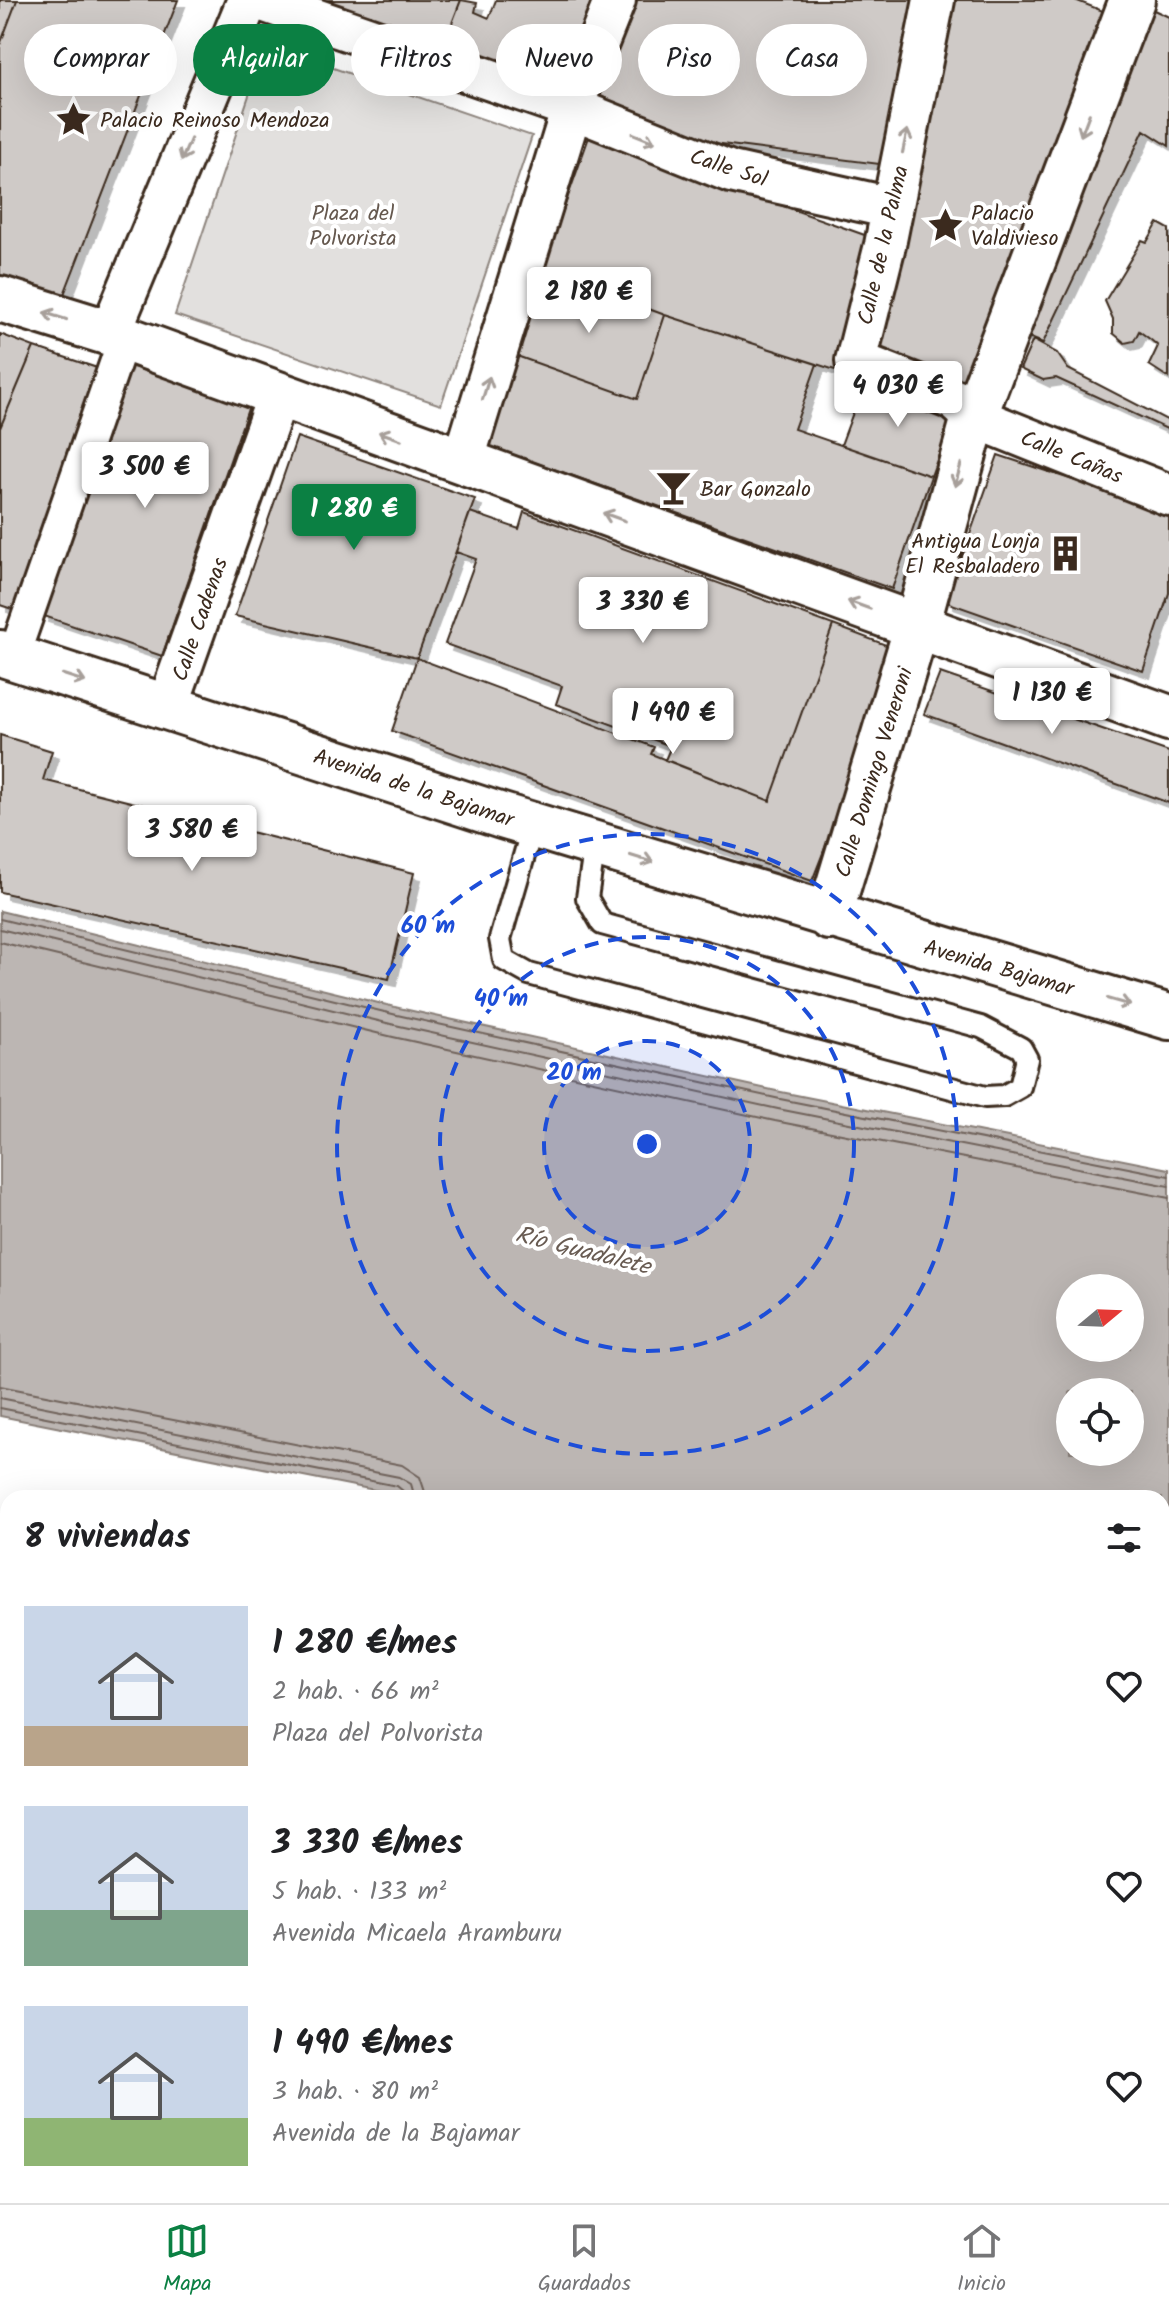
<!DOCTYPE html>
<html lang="es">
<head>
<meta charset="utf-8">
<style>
  body { margin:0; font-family:Kalam,sans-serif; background:#f2f2f2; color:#202124; height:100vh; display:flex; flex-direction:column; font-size:30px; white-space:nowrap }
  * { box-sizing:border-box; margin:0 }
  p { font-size:26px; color:#757577 }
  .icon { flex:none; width:44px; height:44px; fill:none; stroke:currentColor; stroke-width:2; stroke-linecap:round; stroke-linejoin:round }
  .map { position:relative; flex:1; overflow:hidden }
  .panel { position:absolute; left:0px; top:1490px; width:1170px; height:714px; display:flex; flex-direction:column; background:#fff; border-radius:24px 24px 0 0; box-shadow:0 8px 32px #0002 }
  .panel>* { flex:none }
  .banner { position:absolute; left:24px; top:24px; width:1122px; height:72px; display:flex; gap:16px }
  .needle { width:52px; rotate:71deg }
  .controls { position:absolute; left:1056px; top:1274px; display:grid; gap:16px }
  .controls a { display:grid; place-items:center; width:88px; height:88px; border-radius:50%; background:#fff; box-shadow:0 8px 32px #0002; font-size:40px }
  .price { position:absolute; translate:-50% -68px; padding:0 18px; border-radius:8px; background:#fff; color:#222; font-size:26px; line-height:52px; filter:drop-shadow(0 2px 4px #0008) }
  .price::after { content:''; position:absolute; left:50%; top:48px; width:24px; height:18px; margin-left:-12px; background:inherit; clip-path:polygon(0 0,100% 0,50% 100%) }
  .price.on { background:#0b8043; color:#fff }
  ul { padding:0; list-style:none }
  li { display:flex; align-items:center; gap:24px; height:200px; padding:0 24px }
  li span { display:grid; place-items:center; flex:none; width:224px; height:160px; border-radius:0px; color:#555 }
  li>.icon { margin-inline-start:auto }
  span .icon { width:96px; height:96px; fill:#fffc; stroke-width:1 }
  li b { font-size:34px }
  h2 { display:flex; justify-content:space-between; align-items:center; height:96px; padding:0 24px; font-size:34px }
  .tag { padding:0 28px; border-radius:36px; background:#fff; box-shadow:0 8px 32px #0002; font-size:28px; line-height:72px }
  .tag.on { background:#0b8043; color:#fff }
  .menu { display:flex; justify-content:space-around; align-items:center; height:112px; border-top:2px solid #e0e0e0; background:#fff; font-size:22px; color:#757577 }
  .menu a { display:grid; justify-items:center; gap:4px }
  .menu .on { color:#0b8043 }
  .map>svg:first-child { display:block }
  .green { fill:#e2e0de; stroke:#8e857e; stroke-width:2 }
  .water { fill:#bcb6b3; stroke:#887e77; stroke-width:2; fill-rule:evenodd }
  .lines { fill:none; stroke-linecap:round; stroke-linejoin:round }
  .shore { stroke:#6f625a; stroke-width:2 }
  .building { fill:#cfcac7; stroke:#3b2a1e; stroke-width:2; filter:url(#shadow) }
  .service-casing { stroke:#3b2a1e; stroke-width:26 }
  .pedestrian-casing { stroke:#3b2a1e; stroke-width:36 }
  .minor-casing { stroke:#3b2a1e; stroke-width:46 }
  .tertiary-casing { stroke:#3b2a1e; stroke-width:50 }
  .service { stroke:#fff; stroke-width:20 }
  .pedestrian { stroke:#fff; stroke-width:30 }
  .minor { stroke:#fff; stroke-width:40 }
  .tertiary { stroke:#fff; stroke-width:44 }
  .oneway { stroke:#a79f9a }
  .ring { fill:none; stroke:#1d4ed8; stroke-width:4; stroke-dasharray:14 10 }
  .labels { text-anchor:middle; stroke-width:8; stroke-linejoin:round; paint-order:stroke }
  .poi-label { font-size:22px; fill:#3b2a1e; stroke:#fff; text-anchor:start }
  .street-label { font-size:22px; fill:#3b2a1e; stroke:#fff }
  .park-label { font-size:22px; fill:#65584e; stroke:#fff }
  .water-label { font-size:24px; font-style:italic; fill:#685b52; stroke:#fff }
  .centre { fill:#1d4ed8; stroke:#fff; stroke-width:4 }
  .ring-label { font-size:24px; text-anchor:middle; font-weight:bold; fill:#1d4ed8; stroke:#fff; stroke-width:8; stroke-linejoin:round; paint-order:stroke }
</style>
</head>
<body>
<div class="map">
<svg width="1169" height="2203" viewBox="0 0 1169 2203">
  <defs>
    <filter id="shadow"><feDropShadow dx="7" dy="7" stdDeviation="0" flood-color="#0004"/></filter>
  </defs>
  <rect width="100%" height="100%" fill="#fff"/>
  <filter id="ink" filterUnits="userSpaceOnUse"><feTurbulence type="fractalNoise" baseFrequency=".0125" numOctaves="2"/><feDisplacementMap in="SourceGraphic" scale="16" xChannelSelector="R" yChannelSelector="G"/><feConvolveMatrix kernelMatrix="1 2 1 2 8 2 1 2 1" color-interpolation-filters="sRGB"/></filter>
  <g filter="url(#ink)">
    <path class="green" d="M266,45L532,136L441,405L175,315Z"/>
    <path class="water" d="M0,911L399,1008L781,1092L1169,1169V1648L1162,1647V1498H415L0,1416ZM1070,1288H1130V1348H1070ZM1070,1392H1130V1452H1070Z"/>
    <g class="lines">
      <path class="shore" d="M0,919L397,1015L780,1099L1169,1176
        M0,929L395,1025L778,1109L1169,1186
        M0,942L393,1037L775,1121L1169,1198
        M0,1386L402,1465L420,1477L427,1498
        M0,1398L399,1477L411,1484L415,1498
        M0,1408L397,1486L403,1491L404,1498"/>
    </g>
    <path class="building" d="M0,0H17L0,45Z
      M0,0H17L0,45Z
      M17,0H178L63,297L0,275V45Z
      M325,0H461L444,44Z
      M461,0L477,3L475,12L489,18L496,0H600L568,89L444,44Z
      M634,0H923L887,165L698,141L598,102Z
      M953,0H1075L1108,13L966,389L873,355Z
      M1143,5L1169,17V146L1144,130L1043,343L1018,333Z
      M589,137L873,238L841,372L665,315L542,270Z
      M1158,223L1169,229V378L1149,365L1158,346L1151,340L1139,331L1134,341L1125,343L1113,333V319L1105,301L1142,240L1147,242Z
      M542,270L665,315L637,399L514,355Z
      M665,315L817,364L794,429L931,476L892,589L483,444L514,355L637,399Z
      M0,334L34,347L0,428Z
      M1033,340L1057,353L1068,369L1169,421V430L1056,378L1043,380L1020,369Z
      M34,347L100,369L15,610L0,605V428Z
      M127,365L249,406L162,656L41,615Z
      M864,383L954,413L931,476L841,445Z
      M297,437L475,499L417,658L235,616Z
      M998,455L1169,512V593L1143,671L946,602Z
      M470,512L519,529L524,512L833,625L770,801L665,760L671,746L556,704L562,686L445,644L476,559L456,552Z
      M833,625L902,651L812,881L392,731L417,658L654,747L651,754L770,801Z
      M940,673L1169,752V803L924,714Z
      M0,735L52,751L43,780L414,873L389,979L0,892Z
      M175,2196H246L237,2203H210Z"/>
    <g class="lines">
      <defs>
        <path id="service" d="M533,825L500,939L504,960L529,974L985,1097L1004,1096L1020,1087L1027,1059L1021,1048L981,1027L602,924L587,898L595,844
          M0,1636L8,1638
          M0,1829L8,1787
          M1162,1871L1169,1872
          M0,1957L8,1959
          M1162,2182L1169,2183
          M725,2196L726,2203
          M307,2203L308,2196
          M681,2203L688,2196"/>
        <path id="pedestrian" d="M13,658L124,338"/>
        <path id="minor" d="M260,0L572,108L463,462
          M615,0L572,108L731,172L892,208
          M934,0L885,245L856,361L955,400L974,417L1169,495
          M110,333L248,0
          M167,708L278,395
          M0,2036L3,2007
          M17,2196L37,2203"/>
        <path id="tertiary" d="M0,299L110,333L1169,718
          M0,653L502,816L1169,1017
          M829,917L917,626L974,417L1132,0"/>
      </defs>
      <use href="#service" class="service-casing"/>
      <use href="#pedestrian" class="pedestrian-casing"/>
      <use href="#minor" class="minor-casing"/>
      <use href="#tertiary" class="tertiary-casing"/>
      <use href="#service" class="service"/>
      <use href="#pedestrian" class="pedestrian"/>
      <use href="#minor" class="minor"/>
      <use href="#tertiary" class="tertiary"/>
    </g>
    <defs><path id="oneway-shaft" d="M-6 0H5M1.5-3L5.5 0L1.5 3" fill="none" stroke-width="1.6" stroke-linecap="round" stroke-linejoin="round" transform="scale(2)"/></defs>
    <g class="oneway">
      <use href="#oneway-shaft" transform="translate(1085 125) rotate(111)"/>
      <use href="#oneway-shaft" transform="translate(644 138) rotate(22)"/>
      <use href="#oneway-shaft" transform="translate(905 141) rotate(-78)"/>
      <use href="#oneway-shaft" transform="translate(186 150) rotate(113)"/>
      <use href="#oneway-shaft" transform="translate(55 316) rotate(-163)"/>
      <use href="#oneway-shaft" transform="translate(486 388) rotate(-73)"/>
      <use href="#oneway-shaft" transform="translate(390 436) rotate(-160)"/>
      <use href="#oneway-shaft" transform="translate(958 475) rotate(105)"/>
      <use href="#oneway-shaft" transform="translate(614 517) rotate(-160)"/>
      <use href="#oneway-shaft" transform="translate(859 605) rotate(-160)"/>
      <use href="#oneway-shaft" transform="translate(74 678) rotate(18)"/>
      <use href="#oneway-shaft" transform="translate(642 859) rotate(17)"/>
      <use href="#oneway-shaft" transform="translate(1119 1002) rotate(16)"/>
    </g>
  </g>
  <circle cx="647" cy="1144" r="103" fill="#1d4ed8" fill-opacity=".12"/>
  <g class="ring">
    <circle cx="647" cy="1144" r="103"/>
    <circle cx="647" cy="1144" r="207"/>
    <circle cx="647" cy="1144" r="310"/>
  </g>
  <defs>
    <symbol id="sight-bare" viewBox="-9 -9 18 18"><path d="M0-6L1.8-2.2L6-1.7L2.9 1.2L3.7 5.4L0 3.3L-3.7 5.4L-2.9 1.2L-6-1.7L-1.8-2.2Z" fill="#3b2a1e" stroke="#fff" stroke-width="2.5" paint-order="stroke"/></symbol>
    <symbol id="bar-bare" viewBox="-9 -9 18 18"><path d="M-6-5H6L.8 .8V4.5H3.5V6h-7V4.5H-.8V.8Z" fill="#3b2a1e" stroke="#fff" stroke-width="2.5" paint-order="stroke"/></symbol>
    <symbol id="building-bare" viewBox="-9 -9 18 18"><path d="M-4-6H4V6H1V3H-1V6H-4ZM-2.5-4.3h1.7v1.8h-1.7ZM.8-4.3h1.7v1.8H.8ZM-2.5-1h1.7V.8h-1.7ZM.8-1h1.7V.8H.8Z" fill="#3b2a1e" stroke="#fff" stroke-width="2.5" paint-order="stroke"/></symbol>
  </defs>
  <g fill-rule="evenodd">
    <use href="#sight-bare" x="48" y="94" width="51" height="51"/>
    <use href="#sight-bare" x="920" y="200" width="51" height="51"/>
    <use href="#bar-bare" x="648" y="462" width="51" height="51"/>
    <use href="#building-bare" x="1040" y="528" width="51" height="51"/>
  </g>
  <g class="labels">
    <g class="poi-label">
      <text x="100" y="127">Palacio Reinoso Mendoza</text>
      <text x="971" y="220">Palacio<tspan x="971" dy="25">Valdivieso</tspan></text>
      <text x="700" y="496">Bar Gonzalo</text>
      <text x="1040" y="548" text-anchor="end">Antigua Lonja<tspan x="1040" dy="25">El Resbaladero</tspan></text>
    </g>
    <g class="street-label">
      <text transform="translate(729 167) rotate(18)" y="8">Calle Sol</text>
      <text transform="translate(882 245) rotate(-77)" y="8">Calle de la Palma</text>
      <text transform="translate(1072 456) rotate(22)" y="8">Calle Cañas</text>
      <text transform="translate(199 619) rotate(-71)" y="8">Calle Cadenas</text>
      <text transform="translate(873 772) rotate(-73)" y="8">Calle Domingo Veneroni</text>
      <text transform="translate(414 787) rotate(18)" y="8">Avenida de la Bajamar</text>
      <text transform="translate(999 967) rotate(16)" y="8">Avenida Bajamar</text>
    </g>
    <g class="park-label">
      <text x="353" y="220">Plaza del<tspan x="353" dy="25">Polvorista</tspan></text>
    </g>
    <g class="water-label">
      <text transform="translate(583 1250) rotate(14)" y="8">Río Guadalete</text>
    </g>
  </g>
  <circle cx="647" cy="1144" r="12" class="centre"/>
  <g class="ring-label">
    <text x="428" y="933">60 m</text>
    <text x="501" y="1006">40 m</text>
    <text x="574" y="1080">20 m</text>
  </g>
</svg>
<div class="controls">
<a><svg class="needle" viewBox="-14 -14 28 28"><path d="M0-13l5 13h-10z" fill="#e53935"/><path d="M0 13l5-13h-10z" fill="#757577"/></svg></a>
<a><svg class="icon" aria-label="locate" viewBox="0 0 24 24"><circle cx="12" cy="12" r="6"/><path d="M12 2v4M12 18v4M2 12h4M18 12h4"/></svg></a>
</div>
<b class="price" style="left:589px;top:335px">2 180 €</b>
<b class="price" style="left:898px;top:429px">4 030 €</b>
<b class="price" style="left:145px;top:510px">3 500 €</b>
<b class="price on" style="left:354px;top:552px">1 280 €</b>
<b class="price" style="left:643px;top:645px">3 330 €</b>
<b class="price" style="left:1052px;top:736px">1 130 €</b>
<b class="price" style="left:673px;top:756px">1 490 €</b>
<b class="price" style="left:192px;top:873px">3 580 €</b>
<div class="banner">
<a class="tag">Comprar</a>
<a class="tag on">Alquilar</a>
<a class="tag">Filtros</a>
<a class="tag">Nuevo</a>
<a class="tag">Piso</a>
<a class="tag">Casa</a>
</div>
<section class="panel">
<h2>8 viviendas<svg class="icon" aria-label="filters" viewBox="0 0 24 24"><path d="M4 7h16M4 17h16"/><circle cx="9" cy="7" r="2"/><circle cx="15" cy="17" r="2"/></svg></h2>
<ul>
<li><span style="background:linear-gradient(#c9d6e8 75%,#b9a48a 0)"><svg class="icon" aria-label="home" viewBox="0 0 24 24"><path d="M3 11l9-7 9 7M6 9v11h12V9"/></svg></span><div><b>1 280 €/mes</b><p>2 hab. · 66 m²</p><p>Plaza del Polvorista</p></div><svg class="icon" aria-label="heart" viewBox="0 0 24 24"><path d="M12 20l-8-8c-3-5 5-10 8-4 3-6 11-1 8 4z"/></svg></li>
<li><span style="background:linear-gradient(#c9d6e8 65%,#7fa58c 0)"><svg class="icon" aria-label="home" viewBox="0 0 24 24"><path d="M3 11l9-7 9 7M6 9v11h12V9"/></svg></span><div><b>3 330 €/mes</b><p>5 hab. · 133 m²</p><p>Avenida Micaela Aramburu</p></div><svg class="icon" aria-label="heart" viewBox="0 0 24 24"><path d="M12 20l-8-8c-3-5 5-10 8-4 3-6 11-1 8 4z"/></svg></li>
<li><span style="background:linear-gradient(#c9d6e8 70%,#8fb573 0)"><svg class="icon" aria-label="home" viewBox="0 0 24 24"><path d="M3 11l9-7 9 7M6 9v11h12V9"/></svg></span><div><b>1 490 €/mes</b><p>3 hab. · 80 m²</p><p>Avenida de la Bajamar</p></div><svg class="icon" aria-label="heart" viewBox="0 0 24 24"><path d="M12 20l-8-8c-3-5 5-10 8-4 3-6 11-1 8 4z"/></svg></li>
</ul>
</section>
</div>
<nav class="menu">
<a class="on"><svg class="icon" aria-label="map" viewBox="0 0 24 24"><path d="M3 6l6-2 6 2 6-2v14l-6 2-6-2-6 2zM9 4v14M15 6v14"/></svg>Mapa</a>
<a><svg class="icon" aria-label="saved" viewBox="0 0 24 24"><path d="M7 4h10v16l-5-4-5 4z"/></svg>Guardados</a>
<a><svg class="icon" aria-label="home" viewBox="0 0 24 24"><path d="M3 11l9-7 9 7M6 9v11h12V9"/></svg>Inicio</a>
</nav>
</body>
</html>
